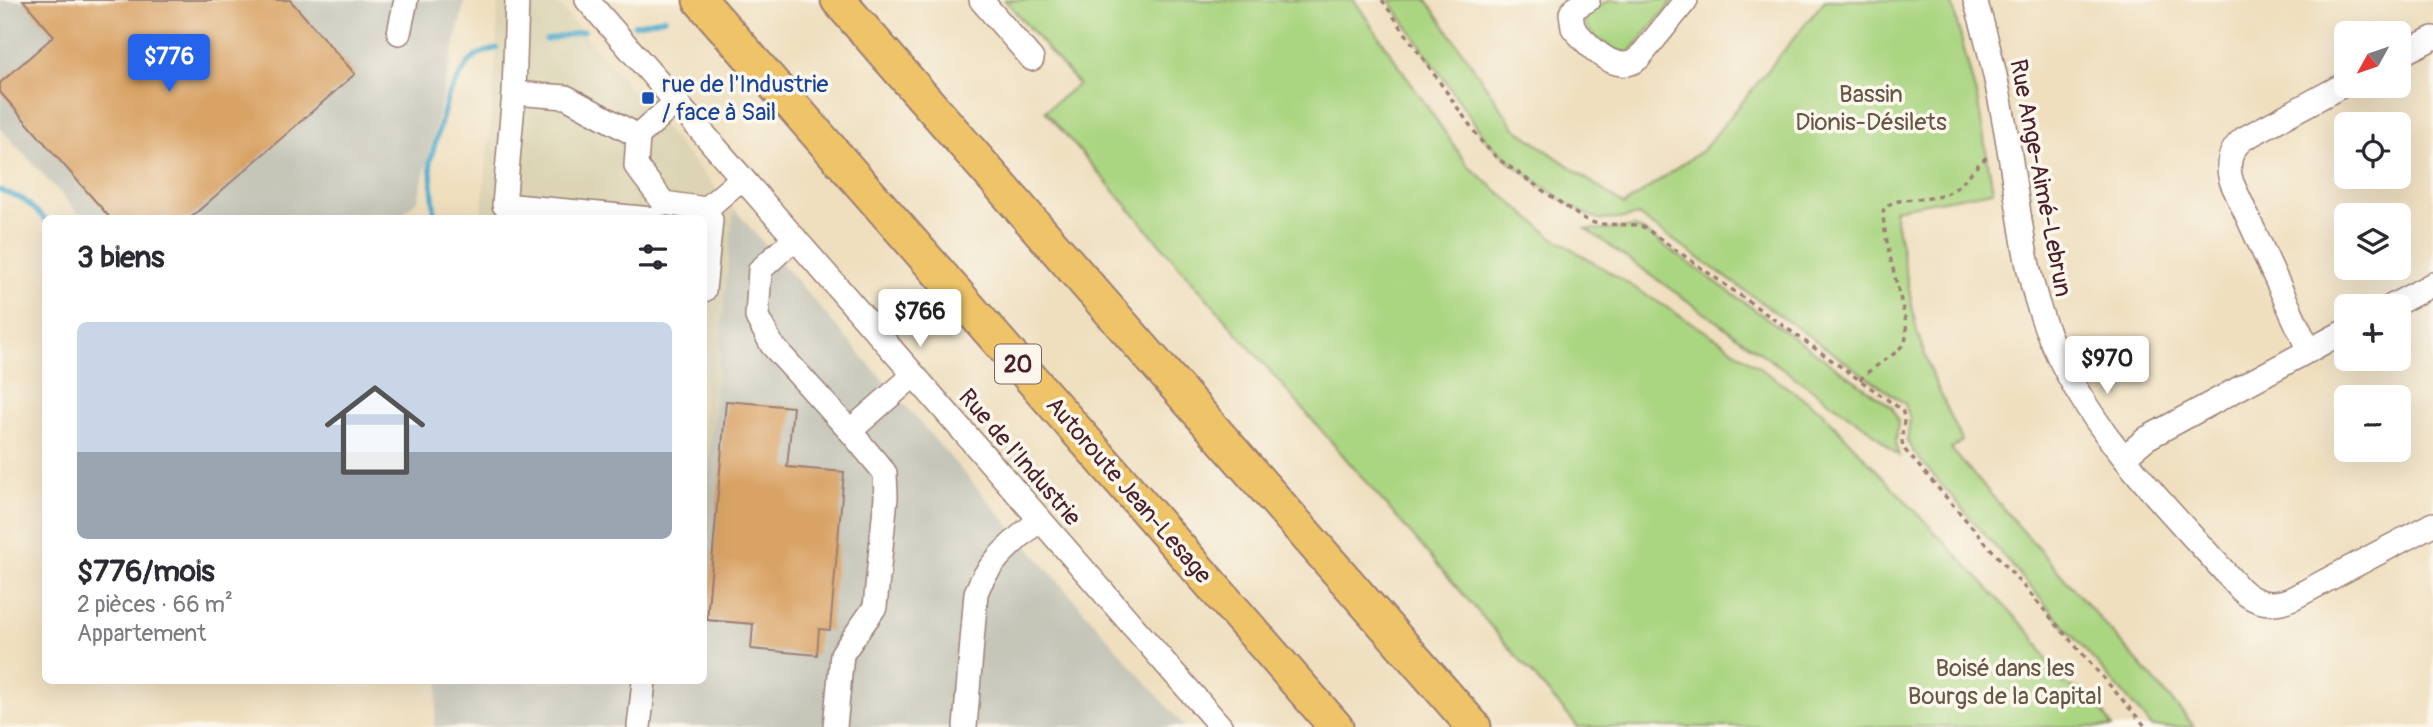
<!DOCTYPE html>
<html lang="fr">
<head>
<meta charset="utf-8">
<style>
  body { margin:0; font-family:Pangolin,sans-serif; background:#f2f2f3; color:#2b2b33; height:100vh; display:flex; flex-direction:column; font-size:26px; white-space:nowrap }
  * { box-sizing:border-box; margin:0 }
  p { font-size:23px; color:#7c7c81 }
  .icon { flex:none; width:38px; height:38px; fill:none; stroke:currentColor; stroke-width:2; stroke-linecap:round; stroke-linejoin:round }
  .map { position:relative; flex:1; overflow:hidden }
  .drawer { position:absolute; left:42px; top:215px; width:665px; height:469px; display:flex; flex-direction:column; background:#fff; border-radius:10px; box-shadow:0 7px 28px #0002 }
  .drawer>* { flex:none }
  .needle { width:46px; rotate:230deg }
  .controls { position:absolute; left:2334px; top:21px; display:grid; gap:14px }
  .controls a { display:grid; place-items:center; width:77px; height:77px; border-radius:10px; background:#fff; box-shadow:0 7px 28px #0002; font-size:35px }
  .price { position:absolute; translate:-50% -60px; padding:0 16px; border-radius:7px; background:#fff; color:#222; font-size:23px; line-height:46px; filter:drop-shadow(0 2px 4px #0008) }
  .price::after { content:''; position:absolute; left:50%; top:42px; width:21px; height:16px; margin-left:-10px; background:inherit; clip-path:polygon(0 0,100% 0,50% 100%) }
  .price.current { background:#2563eb; color:#fff }
  ul { padding:0; list-style:none }
  li { display:grid; align-content:center; gap:14px; height:371px; padding:0 35px }
  li+li { border-top:2px solid #e1e1e2 }
  li span { display:grid; place-items:center; height:217px; border-radius:10px; color:#555 }
  li>.icon { margin-inline-start:auto }
  span .icon { width:126px; height:126px; fill:#fffc; stroke-width:1 }
  li b { font-size:30px }
  h2 { display:flex; justify-content:space-between; align-items:center; height:84px; padding:0 35px; font-size:30px }
  .map>svg:first-child { display:block }
  .built { fill:#dcd4b4 }
  .industrial { fill:#c5c5b8 }
  .green { fill:#aad581; stroke:#7a7a56; stroke-width:2 }
  .lines { fill:none; stroke-linecap:round; stroke-linejoin:round }
  .stream { stroke:#4caacb; stroke-width:5 }
  .building { fill:#d9a366 }
  .minor-casing { stroke:#9c7f75; stroke-width:26 }
  .highway-casing { stroke:#9c7f75; stroke-width:37 }
  .path { stroke:#9c7f75; stroke-width:3.5; stroke-dasharray:5 5; stroke-linecap:butt }
  .minor { stroke:#fff; stroke-width:23 }
  .highway { stroke:#efc469; stroke-width:33 }
  .transit-dot { fill:#1a4fb4; stroke:#fbf7ec; stroke-width:2.5 }
  .labels { text-anchor:middle; stroke-width:7; stroke-linejoin:round; paint-order:stroke }
  .shield { fill:#fbf7ec; stroke:#7f6065; stroke-width:2 }
  .shield-label { font-size:23px; font-weight:bold; fill:#4a1f2b }
  .transit-label { font-size:24px; fill:#164399; stroke:#fbf7ec; text-anchor:start }
  .park-label { font-size:24px; fill:#675645; stroke:#fbf7ec }
  .street-label { font-size:24px; fill:#4a1f2b; stroke:#fbf7ec }
</style>
</head>
<body>
<div class="map">
<svg width="2433" height="727" viewBox="0 0 2433 727">
  <rect width="100%" height="100%" fill="#fbf7ec"/>
  <filter id="ink" filterUnits="userSpaceOnUse"><feTurbulence type="fractalNoise" baseFrequency=".0143" numOctaves="2"/><feDisplacementMap in="SourceGraphic" scale="14" xChannelSelector="R" yChannelSelector="G"/><feConvolveMatrix kernelMatrix="1 2 1 2 8 2 1 2 1" color-interpolation-filters="sRGB"/></filter>
  <filter id="wash" filterUnits="userSpaceOnUse"><feTurbulence type="fractalNoise" baseFrequency=".00686" numOctaves="4" result="noise"/><feDisplacementMap in="SourceGraphic" scale="28" xChannelSelector="R" yChannelSelector="G"/><feGaussianBlur stdDeviation="1.57" result="paint"/><feColorMatrix in="noise" values="0 0 0 0 0 0 0 0 0 0 0 0 0 0 0 0 0 1.4 0 .05"/><feComposite in="paint" operator="in"/></filter>
  <g filter="url(#wash)">
    <rect width="100%" height="100%" fill="#efdfbf"/>
    <path class="built" d="M498,0H554L735,210L732,223L704,513V219H481L496,60Z"/>
    <path class="industrial" d="M0,0H465L418,200L397,219H84L0,128Z
      M735,210L1185,727H434L439,681H704V513L732,223Z"/>
    <path class="green" d="M1005,0H1354L1468,166L1551,236L1721,341L1821,411L2032,635L2062,683L2094,696L2112,727H1578L1045,111L1078,84Z
      M1389,0H1427L1515,128L1624,205L1704,149L1825,0H1951L1978,103L1993,191L1894,209L1917,332L1932,375L1962,441L1951,449L2195,727H2152L1914,453L1907,441L1910,419L1905,404L1638,215C1626,218 1612,221 1600,219C1574,214 1507,160 1487,141Z
      M1610,0H1674L1630,52C1614,54 1590,36 1584,21L1589,11Z
      M1635,227L1648,234L1892,407L1898,420L1896,442L1899,456L1871,431L1586,229L1606,230Z"/>
    <g class="lines">
      <path class="stream" d="M634,25L665,18
        M546,40L584,31
        M0,190L23,199L46,220
        M435,219L430,162L448,96L468,63L477,55L497,48"/>
    </g>
    <g id="blocks">
      <path class="building" d="M23,0H290L355,74L189,219H111L0,92V83L54,36Z
        M726,401L793,407L787,467L844,472L830,630L819,629L817,655L751,649L753,624L707,620Z"/>
    </g>
  </g>
  <g filter="url(#ink)">
    <use href="#blocks" fill-opacity="0" stroke="#9c7f75" stroke-width="2"/>
    <g class="lines">
      <defs>
        <path id="minor" d="M517,0L514,93L566,97L638,136
          M587,0L1221,727
          M981,0L1032,59
          M1588,0L1576,7L1571,13L1573,28C1588,45 1617,78 1639,58L1686,0
          M1975,0C1994,59 2005,120 2014,181C2021,225 2026,269 2040,311C2076,421 2165,504 2240,589C2255,604 2273,607 2293,598L2433,524
          M399,33L406,0
          M2399,55L2433,38
          M514,93L504,205L652,219
          M676,102L638,136L636,166L664,203L706,209L742,178
          M795,238L760,270L757,317L772,345L850,431L914,375
          M704,290L711,220L706,209
          M2392,306L2433,284
          M2309,351L2232,183C2226,166 2229,151 2243,139L2347,83
          M2124,457L2147,438L2347,330
          M639,727L644,681
          M835,727L842,654L875,607L886,497L885,473L850,431
          M965,727L976,593C988,561 1015,541 1040,519"/>
        <path id="highway" d="M700,0L1336,727
          M838,0L1474,727"/>
      </defs>
      <use href="#minor" class="minor-casing"/>
      <use href="#highway" class="highway-casing"/>
      <path class="path" d="M1382,0L1481,141L1497,158L1582,218L1597,224L1639,225L1645,228L1902,410C1908,424 1897,437 1905,450L2146,727
        M1860,380C1871,366 1898,356 1905,341C1908,333 1906,322 1904,314C1900,294 1879,222 1884,208C1898,195 1926,202 1943,195C1964,188 1972,166 1989,156"/>
      <use href="#minor" class="minor"/>
      <use href="#highway" class="highway"/>
    </g>
  </g>
  <rect class="transit-dot" x="641" y="91" width="14" height="14" rx="3.5"/>
  <g class="labels">
    <rect class="shield" x="995" y="344.5" width="46" height="39" rx="5"/>
    <g class="shield-label">
      <text x="1018" y="372">20</text>
    </g>
    <g class="transit-label">
      <text x="662" y="92">rue de l'Industrie<tspan x="662" dy="28">/ face à Sail</tspan></text>
    </g>
    <g class="park-label">
      <text x="1871" y="102">Bassin<tspan x="1871" dy="28">Dionis-Désilets</tspan></text>
      <text x="2005" y="676">Boisé dans les<tspan x="2005" dy="28">Bourgs de la Capital</tspan></text>
    </g>
    <g class="street-label">
      <text transform="translate(2041 178) rotate(79)" y="8">Rue Ange-Aimé-Lebrun</text>
      <text transform="translate(1020 457) rotate(49)" y="8">Rue de l'Industrie</text>
      <text transform="translate(1129 490) rotate(49)" y="8">Autoroute Jean-Lesage</text>
    </g>
  </g>
</svg>
<div class="controls">
<a><svg class="needle" viewBox="-14 -14 28 28"><path d="M0-13l5 13h-10z" fill="#e53935"/><path d="M0 13l5-13h-10z" fill="#7c7c81"/></svg></a>
<a><svg class="icon" aria-label="locate" viewBox="0 0 24 24"><circle cx="12" cy="12" r="6"/><path d="M12 2v4M12 18v4M2 12h4M18 12h4"/></svg></a>
<a><svg class="icon" aria-label="layers" viewBox="0 0 24 24"><path d="M12 4l9 5-9 5-9-5zM3 14l9 5 9-5"/></svg></a>
<a>+</a>
<a>−</a>
</div>
<b class="price current" style="left:169px;top:94px">$776</b>
<b class="price" style="left:920px;top:349px">$766</b>
<b class="price" style="left:2107px;top:396px">$970</b>
<section class="drawer">
<h2>3 biens<svg class="icon" aria-label="filters" viewBox="0 0 24 24"><path d="M4 7h16M4 17h16"/><circle cx="9" cy="7" r="2"/><circle cx="15" cy="17" r="2"/></svg></h2>
<ul>
<li><span style="background:linear-gradient(#c9d6e8 60%,#9aa5b1 0)"><svg class="icon" aria-label="home" viewBox="0 0 24 24"><path d="M3 11l9-7 9 7M6 9v11h12V9"/></svg></span><div><b>$776/mois</b><p>2 pièces · 66 m²</p><p>Appartement</p></div></li>
</ul>
</section>
</div>
</body>
</html>
